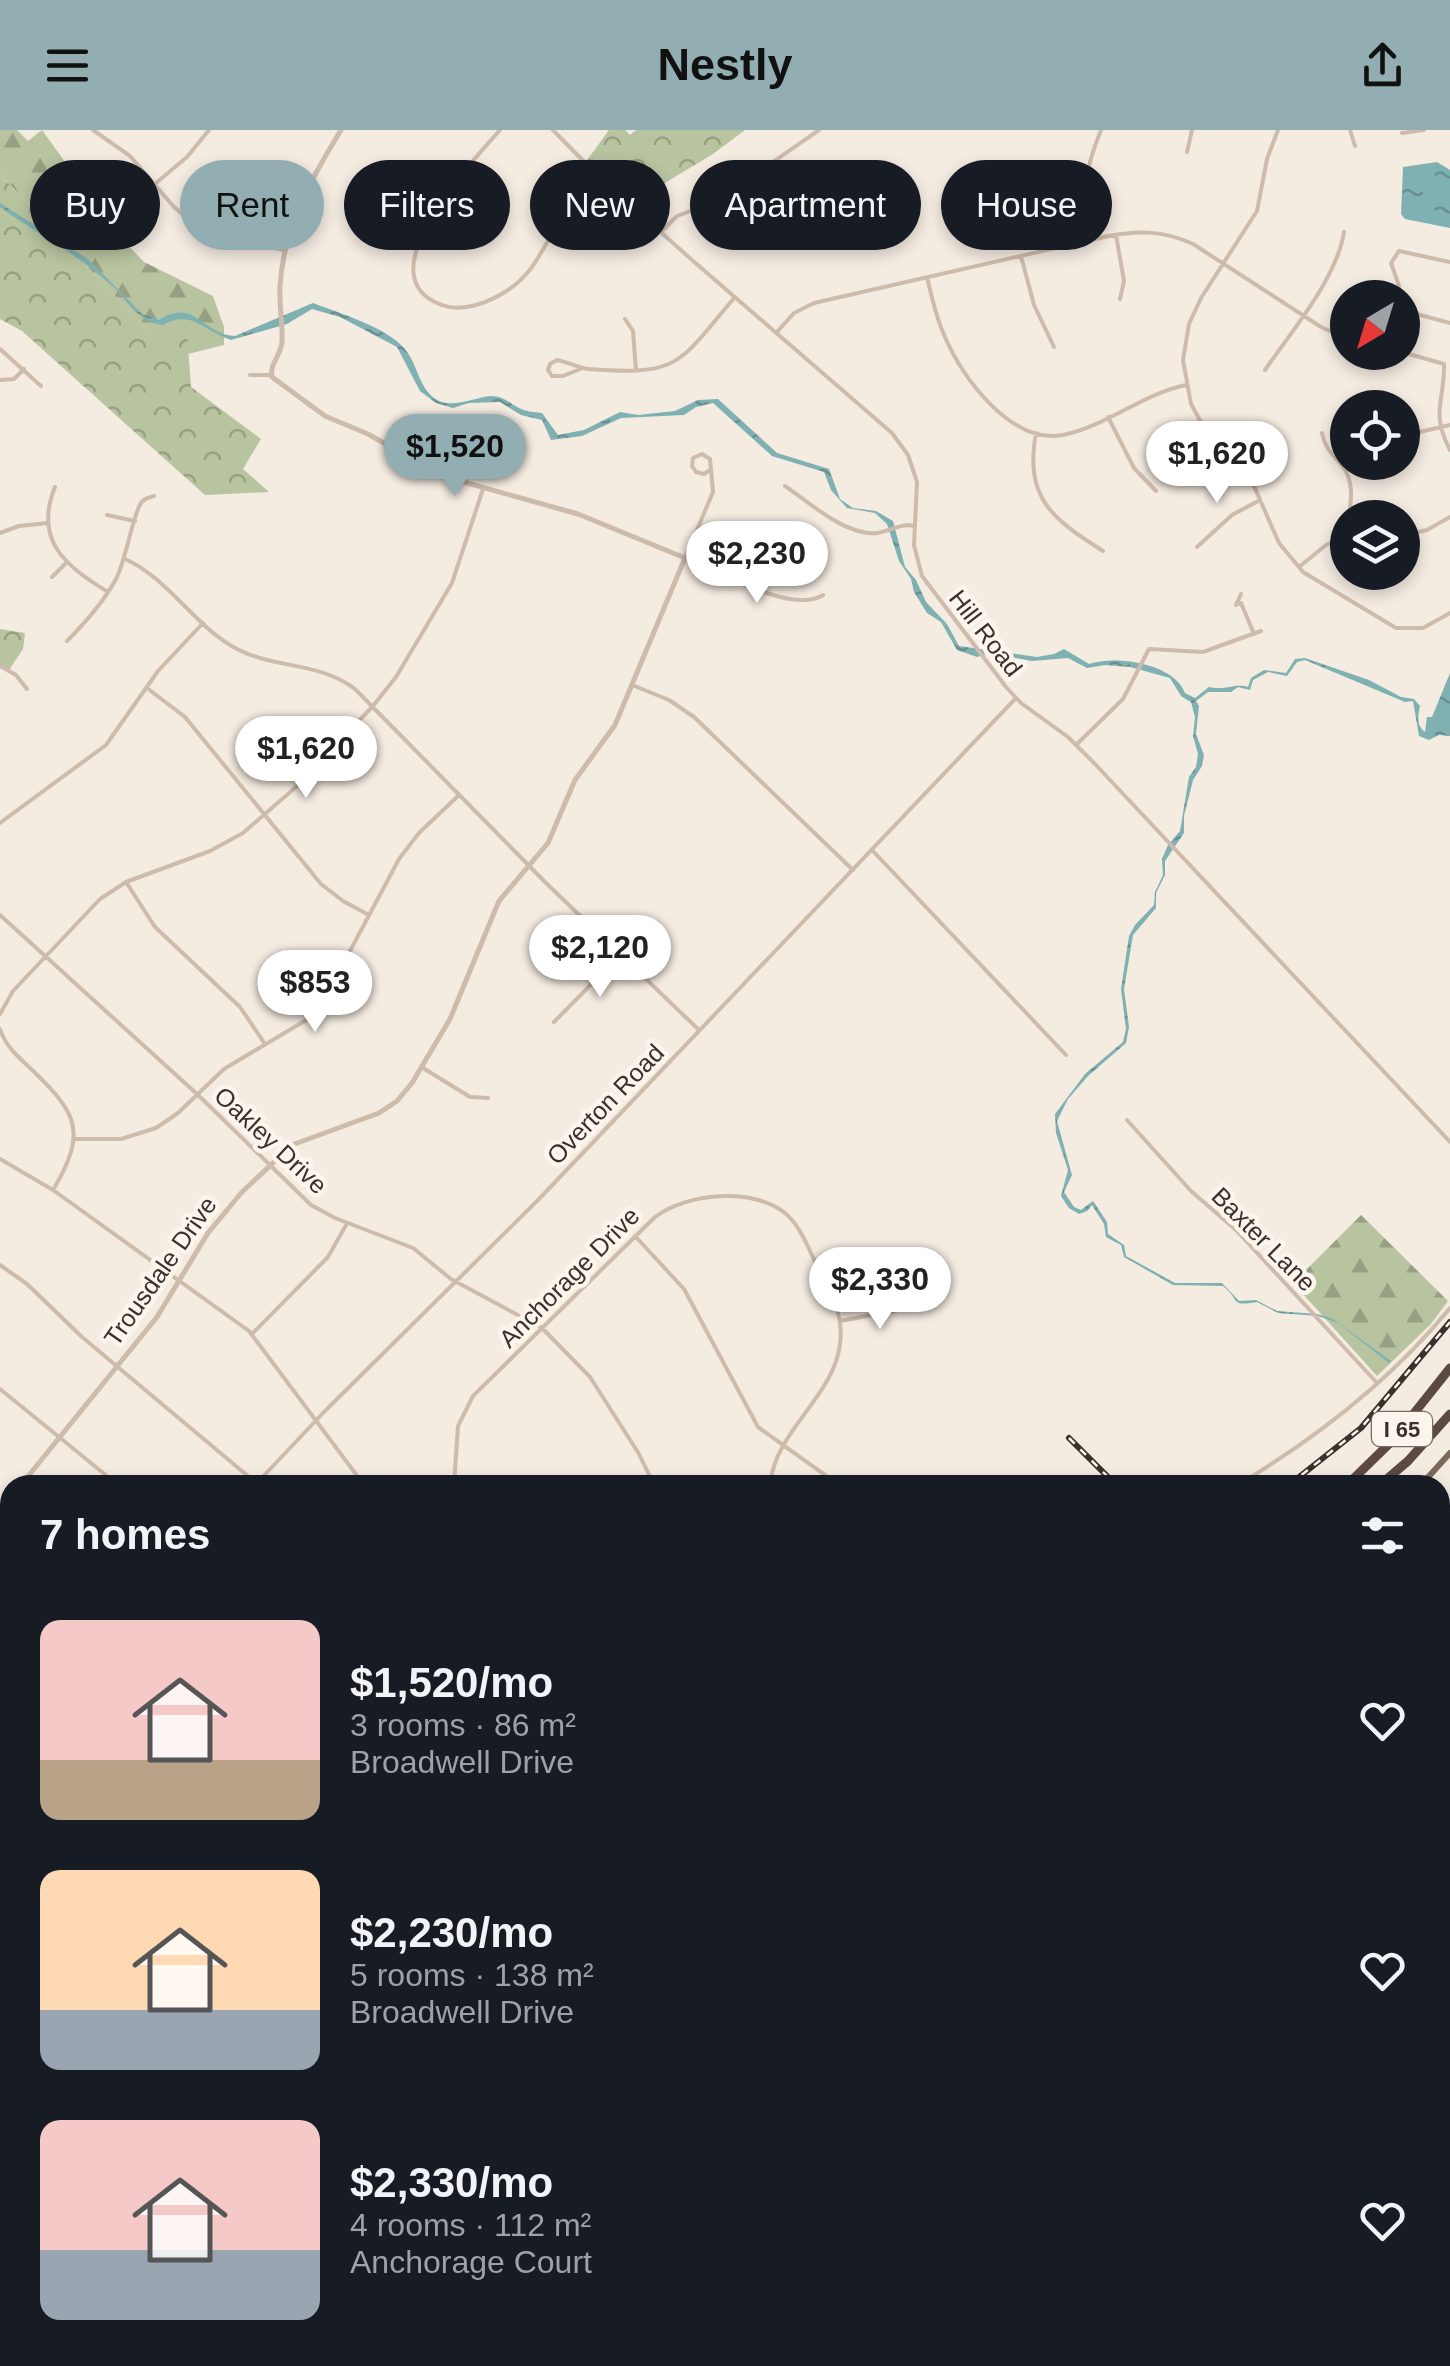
<!DOCTYPE html>
<html lang="en">
<head>
<meta charset="utf-8">
<style>
  body { margin:0; font-family:Helvetica,sans-serif; background:#20242c; color:#f1f3f6; height:100vh; display:flex; flex-direction:column; font-size:38px; white-space:nowrap }
  * { box-sizing:border-box; margin:0 }
  p { font-size:32px; color:#9ea1a6 }
  .icon { flex:none; width:55px; height:55px; fill:none; stroke:currentColor; stroke-width:2; stroke-linecap:round; stroke-linejoin:round }
  .map { position:relative; flex:1; overflow:hidden }
  .drawer { position:absolute; left:0px; top:1345px; width:1450px; height:892px; display:flex; flex-direction:column; background:#171b24; border-radius:30px 30px 0 0; box-shadow:0 5px 15px #0003 }
  .drawer>* { flex:none }
  .hud { position:absolute; left:30px; top:30px; width:1390px; height:90px; display:flex; gap:20px }
  .needle { width:65px; rotate:218deg }
  .controls { position:absolute; left:1330px; top:150px; display:grid; gap:20px }
  .controls a { display:grid; place-items:center; width:90px; height:90px; border-radius:50%; background:#171b24; box-shadow:0 5px 15px #0003; font-size:50px }
  .price { position:absolute; translate:-50% -85px; padding:0 22px; border-radius:35px; background:#fff; color:#222; font-size:32px; line-height:65px; filter:drop-shadow(0 2px 5px #0008) }
  .price::after { content:''; position:absolute; left:50%; top:60px; width:30px; height:22px; margin-left:-15px; background:inherit; clip-path:polygon(0 0,100% 0,50% 100%) }
  .price.current { background:#92aeb2; color:#111 }
  ul { padding:0; list-style:none }
  li { display:flex; align-items:center; gap:30px; height:250px; padding:0 40px }
  li span { display:grid; place-items:center; flex:none; width:280px; height:200px; border-radius:20px; color:#555 }
  li>.icon { margin-inline-start:auto }
  span .icon { width:120px; height:120px; fill:#fffc; stroke-width:1 }
  li b { font-size:42px }
  h2 { display:flex; justify-content:space-between; align-items:center; height:120px; padding:0 40px; font-size:42px }
  .chip { padding:0 35px; border-radius:45px; background:#171b24; box-shadow:0 5px 15px #0003; font-size:35px; line-height:90px }
  .chip.current { background:#92aeb2; color:#111 }
  header { display:flex; justify-content:space-between; align-items:center; height:130px; padding:0 40px; background:#92aeb2; color:#111; font-size:45px; font-weight:800 }
  .map>svg:first-child { display:block }
  .forest { fill:url(#forest-firs) }
  .park { fill:url(#park-crowns) }
  .water { fill:url(#water-ripples) }
  .lines { fill:none; stroke-linecap:round; stroke-linejoin:round }
  .minor { stroke:#cdbbac; stroke-width:4 }
  .tertiary { stroke:#cdbbac; stroke-width:5 }
  .primary { stroke:#7d675c; stroke-width:6 }
  .motorway { stroke:#5c4a42; stroke-width:9 }
  .rail-casing { stroke:#3b302b; stroke-width:6 }
  .rail { stroke:#fbf5ee; stroke-width:2.5; stroke-dasharray:8; stroke-linecap:butt }
  .labels { text-anchor:middle; stroke-width:9; stroke-linejoin:round; paint-order:stroke }
  .shield { fill:#fbf5ee; stroke:#756b66; stroke-width:2.5 }
  .shield-label { font-size:22px; font-weight:bold; fill:#3b302b }
  .street-label { font-size:25px; fill:#3b302b; stroke:#fbf5ee }
</style>
</head>
<body>
<header><svg class="icon" aria-label="menu" viewBox="0 0 24 24"><path d="M4 6h16M4 12h16M4 18h16"/></svg>Nestly<svg class="icon" aria-label="share" viewBox="0 0 24 24"><path d="M12 15V3M7 8l5-5 5 5M5 13v7h14v-7"/></svg></header>
<div class="map">
<svg width="1450" height="2236" viewBox="0 0 1450 2236">
  <defs>
    <pattern id="forest-firs" width="22" height="20" patternUnits="userSpaceOnUse" patternTransform="scale(2.5)"><rect width="22" height="20" fill="#b8c4a0"/><path d="M5 1l3.5 6h-7zM16 11l3.5 6h-7z" fill="#97a083"/></pattern>
    <pattern id="park-crowns" width="20" height="18" patternUnits="userSpaceOnUse" patternTransform="scale(2.5)"><rect width="20" height="18" fill="#b8c4a0"/><path d="M2 6a3 3 0 1 1 6 0M12 15a3 3 0 1 1 6 0" fill="none" stroke="#97a083"/></pattern>
    <pattern id="water-ripples" width="26" height="14" patternUnits="userSpaceOnUse" patternTransform="scale(2.5)"><rect width="26" height="14" fill="#7fb0b2"/><path d="M2 4q2-2 4 0t4 0M15 11q2-2 4 0t4 0" fill="none" stroke="#699091"/></pattern>
  </defs>
  <rect width="100%" height="100%" fill="#f4ebe1"/>
  <path class="forest" d="M0,0H17L28,11L42,0L117,104L144,132L213,166L224,197V215L188,224L186,203H150L0,44Z
    M1361,1085L1448,1171L1431,1194L1377,1246L1293,1153Z
    M1049,2228H1282L1294,2236H1038Z"/>
  <path class="park" d="M609,0H625L630,5L636,0H745L713,24L630,74L585,33Z
    M0,44L150,203H187L191,257L261,309L243,339L269,362L205,365L22,201L0,189Z
    M0,499L25,503L23,519L9,540L0,536Z
    M10,2163V2228H39L27,2236H0V2168Z"/>
  <path class="water" d="M1437,32L1450,40V98L1405,89L1401,84L1403,37Z
    M0,73L88,129L142,184L159,190C194,167 203,205 235,206L313,173C339,183 386,197 404,218C419,235 417,257 437,270C453,279 475,267 491,266C504,266 509,273 519,278C526,282 535,282 542,283L558,305L584,300L620,282L638,285L675,281L698,270L718,269L777,323L829,339L840,369L853,378L876,381L893,391L905,437L916,450L926,472L947,494L959,516L1037,527L1054,524L1064,519L1089,534C1115,525 1174,533 1185,563L1195,568L1209,557C1227,561 1234,553 1248,557L1251,548L1264,540L1286,543L1295,529L1305,528L1369,550L1401,567L1414,569L1420,576C1418,586 1416,595 1425,602L1427,587H1432L1450,543V606L1439,605L1429,610L1419,606L1413,571L1405,572L1305,530L1297,532L1287,546L1268,542L1253,550L1250,560L1238,557L1231,562H1208L1196,571L1199,576L1196,604L1204,625L1202,636L1193,650L1184,686V703L1165,731V745L1156,763V778L1133,805L1124,859L1129,897L1126,913L1088,946L1068,969L1057,991L1072,1045L1064,1062L1074,1077L1081,1080L1093,1071L1107,1092L1108,1104L1124,1115L1126,1126L1175,1153H1222L1239,1171L1256,1170L1277,1181L1317,1184L1333,1189L1391,1231L1389,1233L1338,1193L1318,1186L1278,1183L1257,1172C1229,1177 1241,1170 1223,1156L1173,1155L1124,1127L1121,1115L1106,1107L1104,1094L1092,1075L1087,1081L1079,1084L1069,1078L1061,1066L1068,1040L1056,1003L1055,984L1085,944L1123,912L1126,899L1121,859L1129,806L1135,795L1154,775L1155,762L1163,745L1162,729L1168,715L1180,701L1189,647L1196,637L1198,624L1193,606L1195,587L1191,572L1181,566L1170,548L1130,537L1105,535L1087,538L1068,528L1032,531L989,523L977,527L957,520L941,492L927,483L914,462L911,449L899,431L887,394L875,383L847,378L831,360L824,342L772,326L713,273L696,277L684,285L621,288L582,306L551,310L542,290L521,285L500,272L469,273L453,278L436,273L420,261L397,217L340,187L312,179L287,194L231,210C203,201 192,179 163,195C136,192 128,169 109,153C73,121 37,104 0,77Z"/>
  <g class="lines">
    <path class="minor" d="M93,0L130,26L174,77L200,99L224,108L284,120
      M500,0C472,32 362,147 442,175C463,183 490,172 508,160C537,141 544,113 562,87C573,72 587,59 599,47
      M553,0L599,47L692,130L892,303L908,325L917,352L914,415L922,446L1006,557L1021,573L1068,607L1095,634L1450,1012
      M1278,0L1267,29L1257,81L1201,168L1189,194L1183,230L1191,274L1207,303L1250,347L1279,413L1303,442L1396,498H1423L1450,483
      M1350,0L1355,16
      M1402,3L1424,0
      M1187,22L1192,0
      M156,53L187,27L209,0
      M661,102L677,86L717,71L819,0
      M1116,105L1124,151L1120,169
      M1088,111C1080,69 1085,39 1101,0
      M1021,126L1034,175L1054,217
      M927,147C932,168 936,188 945,207C962,248 1012,315 1063,305C1107,296 1142,264 1186,255
      M1394,168L1399,156L1391,133L1399,121L1450,132
      M1402,180L1450,193
      M625,189L633,201L636,241
      M777,202L794,183L814,173L1104,107C1136,100 1163,100 1193,114L1321,197L1348,209
      M0,219L41,256
      M1402,222L1444,234C1445,270 1430,282 1450,320
      M1370,237L1375,222
      M583,238L563,246H552L548,240L550,234L557,230C568,232 578,238 588,239C681,246 678,234 735,167
      M1265,240C1291,202 1337,148 1344,102
      M250,245H271
      M0,250L14,249L24,239
      M1108,287L1134,338L1156,361
      M1036,303C1024,369 1053,389 1103,421
      M1322,303C1325,320 1334,325 1344,338C1354,353 1351,371 1349,388
      M1411,304L1450,295
      M710,340L704,344L696,342L692,336L693,328L702,324L710,329L713,362L685,428C717,441 793,485 823,465
      M785,356C809,372 845,406 877,403C891,401 900,393 915,396
      M55,357C33,411 66,436 108,462
      M107,385L135,391
      M0,403L19,396L48,393
      M1402,406L1427,400L1450,387
      M1197,417L1232,385L1260,370
      M125,429C171,450 195,498 239,520C278,539 320,532 355,559L546,753L699,900
      M1299,437L1326,415L1348,406
      M52,447L66,433
      M1241,464L1236,475L1241,473L1254,504
      M67,511C86,492 103,473 116,449C126,430 133,384 141,373C144,368 149,368 154,366
      M0,536L16,545L27,559
      M632,555L669,570L694,587L853,740
      M147,558L185,587L321,754L343,771L367,784
      M1076,615L1123,569L1149,519L1203,522L1261,501
      M0,693L106,615L158,541L203,493
      M872,720L1066,925
      M126,752L155,797L240,877L265,914
      M0,785L197,964L311,1075L335,1088L413,1118L451,1149L542,1198L590,1247L639,1324L654,1355
      M0,884L13,861L100,769L126,752L210,721L243,703L296,657L373,576L396,547L452,453L483,359
      M554,892L621,824
      M0,899C5,915 17,926 29,937C76,982 89,1000 53,1060
      M423,938L470,967L488,968
      M1127,990L1191,1061L1236,1100L1377,1253
      M75,1009H121L156,998L178,983L224,939L308,889L326,866L399,729L419,703L459,665
      M0,1029L53,1060L249,1201L364,1355
      M635,1106L684,1159L758,1297L839,1355
      M0,1135L27,1154L82,1207L255,1352
      M840,1191L909,1178
      M252,1204L328,1127L346,1095
      M0,1259L118,1355
      M255,1355L324,1282L539,1069L1016,568
      M454,1355L458,1296L473,1266L655,1087C687,1063 752,1057 785,1083C802,1097 810,1123 820,1142C832,1165 844,1187 840,1214C834,1267 775,1300 770,1355
      M633,1355L650,1347
      M1238,1355C1316,1308 1392,1249 1450,1178
      M0,1542L10,1553
      M0,1590L10,1581
      M1440,1608L1450,1618
      M1440,1633L1450,1625
      M1440,1833L1450,1832
      M0,1841L10,1850
      M0,1849L10,1838
      M1440,1997L1450,1985
      M0,2165L10,2159
      M1440,2217L1450,2215
      M677,2228L684,2236
      M349,2236L358,2228"/>
    <path class="tertiary" d="M21,1355L157,1187L208,1103L242,1062L292,1015L379,983L397,971L412,953L450,889L499,771L548,713L575,650L615,595L685,428L578,384L442,346L368,304L325,286L272,247C269,235 281,225 282,212C283,194 279,176 280,157C283,98 311,49 341,0
      M0,1381L10,1369
      M0,1386L10,1394"/>
    <path class="primary" d="M1421,1355L1450,1323
      M587,2236L594,2228"/>
    <path class="motorway" d="M1347,1355L1392,1311L1450,1238
      M1380,1355L1408,1331L1450,1284
      M186,2236L196,2228
      M212,2236L222,2228"/>
    <defs>
      <path id="rail" d="M1069,1308L1116,1355
        M1289,1355L1361,1298L1450,1192
        M32,2236L45,2228
        M97,2236L108,2228
        M119,2236L130,2228"/>
    </defs>
    <use href="#rail" class="rail-casing"/>
    <use href="#rail" class="rail"/>
  </g>
  <g class="labels">
    <rect class="shield" x="1372" y="1282" width="60" height="34" rx="8"/>
    <g class="shield-label">
      <text x="1402" y="1307">I 65</text>
    </g>
    <g class="street-label">
      <text transform="translate(986 503) rotate(52)" y="9">Hill Road</text>
      <text transform="translate(605 974) rotate(-46)" y="9">Overton Road</text>
      <text transform="translate(271 1010) rotate(43)" y="9">Oakley Drive</text>
      <text transform="translate(1264 1109) rotate(45)" y="9">Baxter Lane</text>
      <text transform="translate(160 1141) rotate(-55)" y="9">Trousdale Drive</text>
      <text transform="translate(569 1147) rotate(-45)" y="9">Anchorage Drive</text>
    </g>
  </g>
</svg>
<div class="controls">
<a><svg class="needle" viewBox="-14 -14 28 28"><path d="M0-13l5 13h-10z" fill="#e53935"/><path d="M0 13l5-13h-10z" fill="#9ea1a6"/></svg></a>
<a><svg class="icon" aria-label="locate" viewBox="0 0 24 24"><circle cx="12" cy="12" r="6"/><path d="M12 2v4M12 18v4M2 12h4M18 12h4"/></svg></a>
<a><svg class="icon" aria-label="layers" viewBox="0 0 24 24"><path d="M12 4l9 5-9 5-9-5zM3 14l9 5 9-5"/></svg></a>
</div>
<b class="price current" style="left:455px;top:369px">$1,520</b>
<b class="price" style="left:1217px;top:376px">$1,620</b>
<b class="price" style="left:757px;top:476px">$2,230</b>
<b class="price" style="left:306px;top:671px">$1,620</b>
<b class="price" style="left:600px;top:870px">$2,120</b>
<b class="price" style="left:315px;top:905px">$853</b>
<b class="price" style="left:880px;top:1202px">$2,330</b>
<div class="hud">
<a class="chip">Buy</a>
<a class="chip current">Rent</a>
<a class="chip">Filters</a>
<a class="chip">New</a>
<a class="chip">Apartment</a>
<a class="chip">House</a>
</div>
<section class="drawer">
<h2>7 homes<svg class="icon" aria-label="filters" viewBox="0 0 24 24"><path d="M4 7h16M4 17h16"/><circle cx="9" cy="7" r="2"/><circle cx="15" cy="17" r="2"/></svg></h2>
<ul>
<li><span style="background:linear-gradient(#f6c9c9 70%,#b9a48a 0)"><svg class="icon" aria-label="home" viewBox="0 0 24 24"><path d="M3 11l9-7 9 7M6 9v11h12V9"/></svg></span><div><b>$1,520/mo</b><p>3 rooms · 86 m²</p><p>Broadwell Drive</p></div><svg class="icon" aria-label="heart" viewBox="0 0 24 24"><path d="M12 20l-8-8c-3-5 5-10 8-4 3-6 11-1 8 4z"/></svg></li>
<li><span style="background:linear-gradient(#ffd9b3 70%,#9aa5b1 0)"><svg class="icon" aria-label="home" viewBox="0 0 24 24"><path d="M3 11l9-7 9 7M6 9v11h12V9"/></svg></span><div><b>$2,230/mo</b><p>5 rooms · 138 m²</p><p>Broadwell Drive</p></div><svg class="icon" aria-label="heart" viewBox="0 0 24 24"><path d="M12 20l-8-8c-3-5 5-10 8-4 3-6 11-1 8 4z"/></svg></li>
<li><span style="background:linear-gradient(#f6c9c9 65%,#9aa5b1 0)"><svg class="icon" aria-label="home" viewBox="0 0 24 24"><path d="M3 11l9-7 9 7M6 9v11h12V9"/></svg></span><div><b>$2,330/mo</b><p>4 rooms · 112 m²</p><p>Anchorage Court</p></div><svg class="icon" aria-label="heart" viewBox="0 0 24 24"><path d="M12 20l-8-8c-3-5 5-10 8-4 3-6 11-1 8 4z"/></svg></li>
</ul>
</section>
</div>
</body>
</html>
